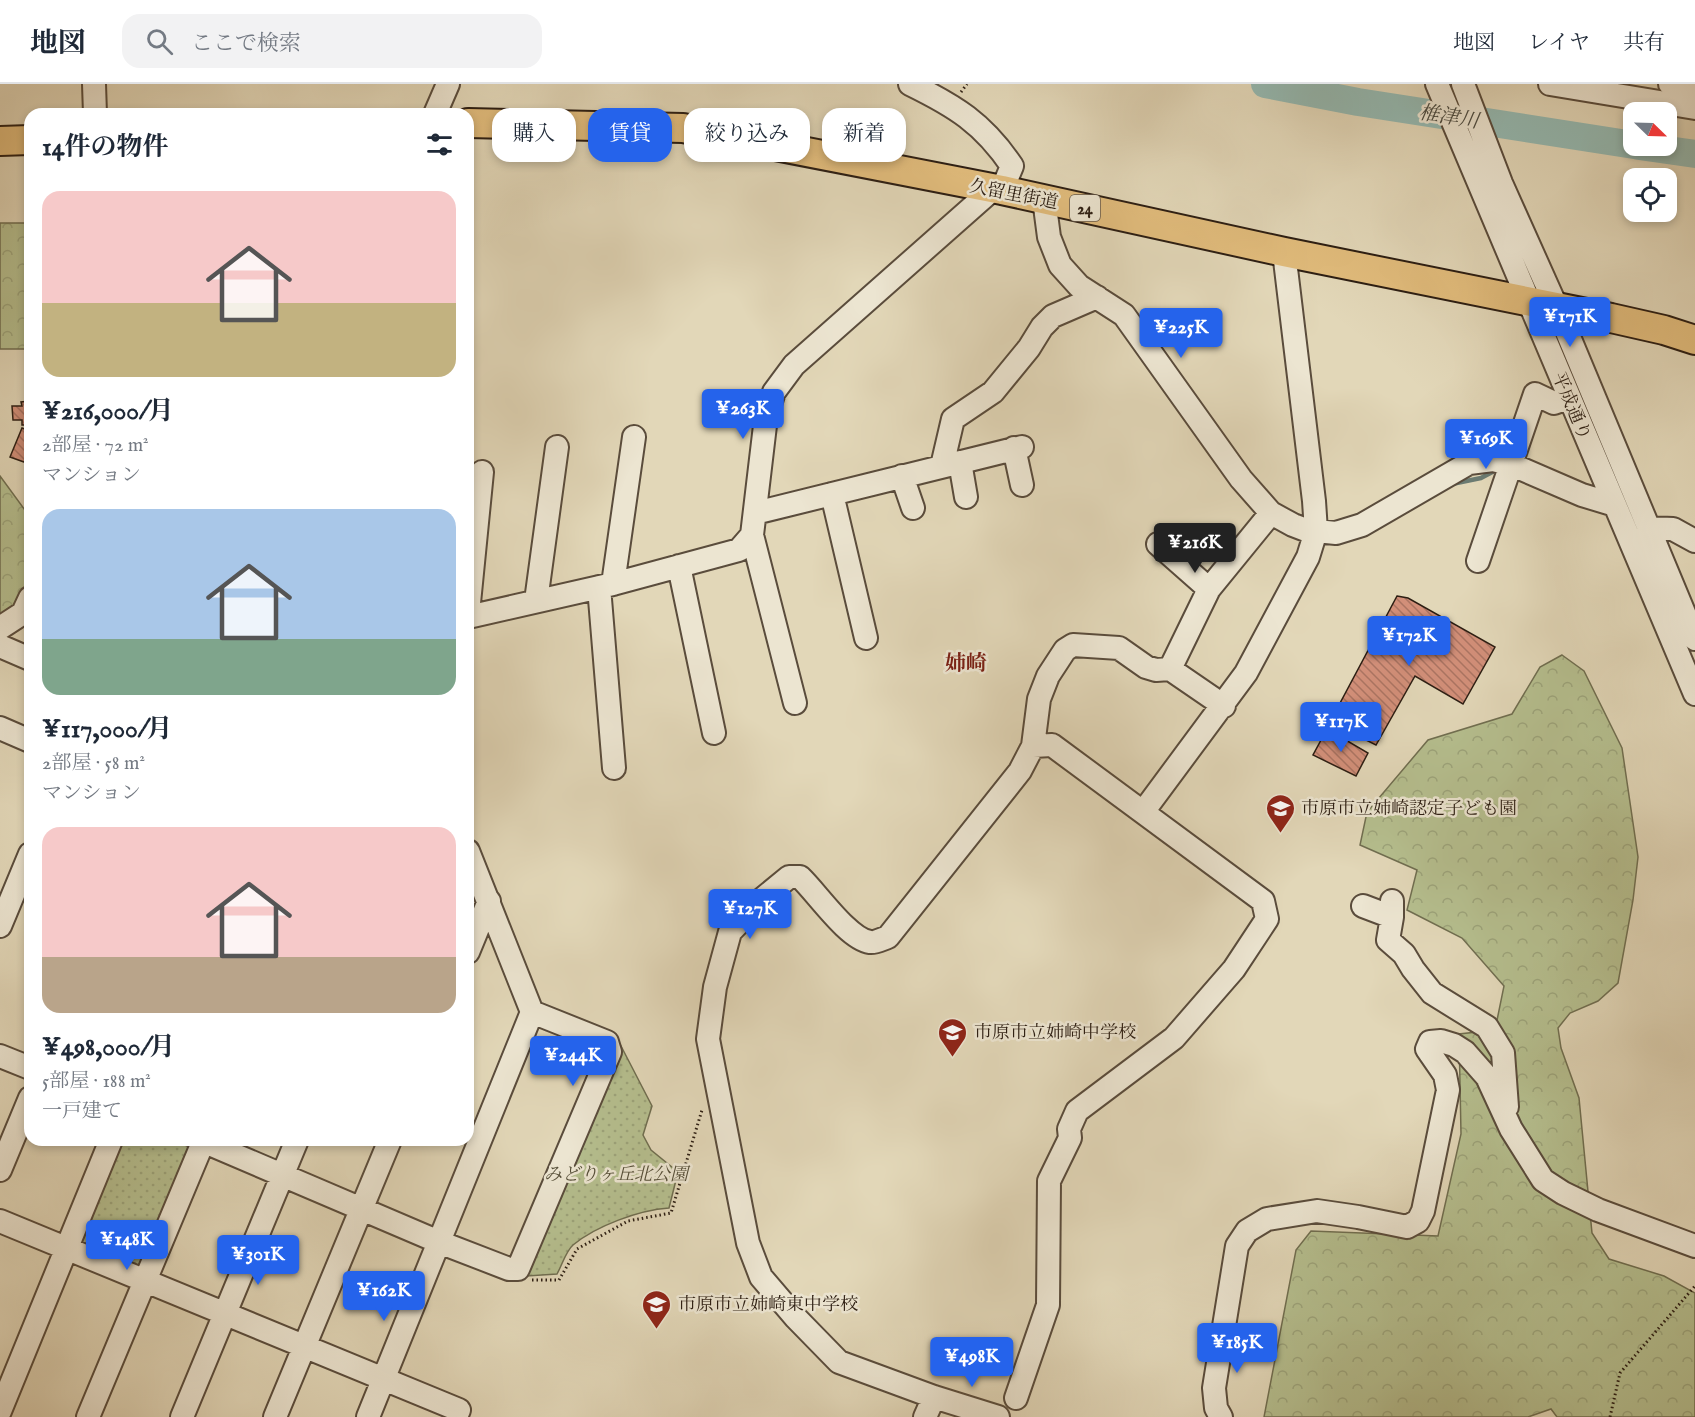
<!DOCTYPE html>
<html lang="ja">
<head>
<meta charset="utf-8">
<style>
  body { margin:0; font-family:"IM FELL English","Noto Serif JP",serif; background:#f2f2f3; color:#1f2937; height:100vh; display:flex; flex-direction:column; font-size:22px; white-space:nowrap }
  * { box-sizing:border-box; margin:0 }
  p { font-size:20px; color:#747a83 }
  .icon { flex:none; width:33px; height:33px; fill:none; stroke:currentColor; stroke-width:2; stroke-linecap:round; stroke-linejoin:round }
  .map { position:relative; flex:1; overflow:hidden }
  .details { position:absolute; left:24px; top:24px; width:450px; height:1038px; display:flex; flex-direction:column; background:#fff; border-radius:18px; box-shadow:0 3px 9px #0003 }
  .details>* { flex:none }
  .hud { position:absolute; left:492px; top:24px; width:570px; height:54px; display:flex; gap:12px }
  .needle { width:39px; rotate:113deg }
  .buttons { position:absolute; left:1623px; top:18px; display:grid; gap:12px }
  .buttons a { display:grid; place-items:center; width:54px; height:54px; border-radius:12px; background:#fff; box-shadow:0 3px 9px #0003; font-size:30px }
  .price { position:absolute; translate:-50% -51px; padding:0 14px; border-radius:6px; background:#2563eb; color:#fff; font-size:20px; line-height:39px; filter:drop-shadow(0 2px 3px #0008) }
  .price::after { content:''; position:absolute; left:50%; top:36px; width:18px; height:14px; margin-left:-9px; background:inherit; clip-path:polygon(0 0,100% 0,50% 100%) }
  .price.on { background:#222; color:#fff }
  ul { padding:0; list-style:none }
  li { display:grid; align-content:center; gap:12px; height:318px; padding:0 18px }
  li span { display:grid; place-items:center; height:186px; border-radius:18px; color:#555 }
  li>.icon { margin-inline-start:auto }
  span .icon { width:108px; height:108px; fill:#fffc; stroke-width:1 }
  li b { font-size:26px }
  h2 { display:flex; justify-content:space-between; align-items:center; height:72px; padding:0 18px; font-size:26px }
  .chip { padding:0 21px; border-radius:18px; background:#fff; box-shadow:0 3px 9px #0003; font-size:21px; line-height:54px }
  .chip.on { background:#2563eb; color:#fff }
  header { display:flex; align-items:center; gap:36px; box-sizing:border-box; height:84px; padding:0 30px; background:#fff; border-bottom:2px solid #e0e1e3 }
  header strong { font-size:28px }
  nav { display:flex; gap:33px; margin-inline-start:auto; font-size:21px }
  .search { width:420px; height:54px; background:#f2f2f3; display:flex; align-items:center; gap:15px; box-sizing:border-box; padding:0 21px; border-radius:18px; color:#747a83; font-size:22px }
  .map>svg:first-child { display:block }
  .forest { fill:url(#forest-crowns); stroke:#706e50; stroke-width:1.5 }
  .park { fill:url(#park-dots); stroke:#706e50; stroke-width:1.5 }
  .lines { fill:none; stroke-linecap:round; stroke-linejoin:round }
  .stream { stroke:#6b7b72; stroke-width:4.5 }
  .river { stroke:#95b9b1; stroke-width:28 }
  .building { fill:url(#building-back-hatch); stroke:#2c1e13; stroke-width:1.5 }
  .minor-casing { stroke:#5a4c3c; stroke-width:26 }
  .major-casing { stroke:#2c1e13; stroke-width:32 }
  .path { stroke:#2c1e13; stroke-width:3; stroke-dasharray:1.5 3; stroke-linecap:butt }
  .minor { stroke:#ece5d1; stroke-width:22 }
  .major { stroke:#e1bc7c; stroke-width:28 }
  .labels { text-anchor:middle; stroke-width:5; stroke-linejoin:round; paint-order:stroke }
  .shield { fill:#ece5d1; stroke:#665a4c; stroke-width:1.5 }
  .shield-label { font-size:16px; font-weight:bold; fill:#2c1e13 }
  .street-label { font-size:18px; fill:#2c1e13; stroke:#ece5d1 }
  .poi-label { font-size:18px; fill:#2c1e13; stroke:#ece5d1; text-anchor:start }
  .park-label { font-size:18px; font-style:italic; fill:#554e38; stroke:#ece5d1 }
  .water-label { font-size:20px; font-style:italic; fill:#4c4c42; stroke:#ece5d1 }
  .quarter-label { font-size:21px; font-weight:bold; fill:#7a1f14; stroke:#ece5d1 }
</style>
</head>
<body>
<header>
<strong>地図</strong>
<div class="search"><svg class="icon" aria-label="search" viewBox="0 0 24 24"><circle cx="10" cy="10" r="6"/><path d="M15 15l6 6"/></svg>ここで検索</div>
<nav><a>地図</a><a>レイヤ</a><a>共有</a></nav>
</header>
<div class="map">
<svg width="1695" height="1333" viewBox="0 0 1695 1333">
  <defs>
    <pattern id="forest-crowns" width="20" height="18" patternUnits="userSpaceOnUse" patternTransform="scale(1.5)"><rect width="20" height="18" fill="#b5be8e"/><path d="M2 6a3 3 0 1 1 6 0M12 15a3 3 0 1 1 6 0" fill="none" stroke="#9ca37a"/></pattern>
    <pattern id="park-dots" width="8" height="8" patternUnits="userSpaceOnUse" patternTransform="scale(1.5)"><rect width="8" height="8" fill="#b5be8e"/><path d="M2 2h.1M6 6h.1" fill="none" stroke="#9ca37a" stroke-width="1.8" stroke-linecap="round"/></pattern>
    <pattern id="building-back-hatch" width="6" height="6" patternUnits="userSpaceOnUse" patternTransform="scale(1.5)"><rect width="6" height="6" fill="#d28f79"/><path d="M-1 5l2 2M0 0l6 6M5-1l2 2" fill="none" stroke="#ab7462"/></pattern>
  </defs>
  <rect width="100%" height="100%" fill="#e2d7b8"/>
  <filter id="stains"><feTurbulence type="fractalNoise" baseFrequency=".00333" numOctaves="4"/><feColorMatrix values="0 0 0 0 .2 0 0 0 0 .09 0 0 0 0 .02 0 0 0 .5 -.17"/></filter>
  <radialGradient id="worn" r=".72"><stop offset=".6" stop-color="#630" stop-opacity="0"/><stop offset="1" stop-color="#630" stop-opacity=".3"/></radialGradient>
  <path class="forest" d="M0,139H30V265H0Z
    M0,392L30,433V490L16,523L0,533Z
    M1562,571L1584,587L1622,664L1638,773L1633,816L1618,899L1598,917L1570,929L1558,944L1561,964L1579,1014L1592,1149L1609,1175L1664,1192L1695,1209V1333H1557L1551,1325L1528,1333H1264L1296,1166L1311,1147L1438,1152L1461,1050L1459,950L1495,946L1504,902L1462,854L1407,826L1417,786L1360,761L1367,728L1428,656L1512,630L1540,583Z"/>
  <path class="park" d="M621,962L652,1022L643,1051L651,1066L678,1088L669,1124C639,1126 596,1142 573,1161C566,1167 562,1181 557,1190L527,1192Z
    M120,1056H173L187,1062L190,1068L144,1183L137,1186L80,1162Z"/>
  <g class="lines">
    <path class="stream" d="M1452,400L1481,394L1498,385"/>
    <path class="river" d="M1265,0L1358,18L1634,61
      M1639,62L1695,70"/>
  </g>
  <path class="building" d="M30,317V341H22V336H13L12,322H22L21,318Z
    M22,344L30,347V373L27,372L24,378L10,373Z
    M1397,512L1408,514L1495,563L1463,620L1415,592L1376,661L1330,638Z
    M1327,645L1368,669L1356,692L1313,671Z"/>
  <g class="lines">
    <defs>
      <path id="minor" d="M94,0L95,30
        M910,0C955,22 983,39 1012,82L1002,106
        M1437,0L1695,610
        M1463,0L1501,99L1557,224L1695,555
        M1550,0L1695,24
        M1670,0C1676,8 1686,9 1695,8
        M435,30L448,0
        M1044,115L1049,153L1060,181L1079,202L1124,231L1241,395L1271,429L1293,441L1306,446L1336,449L1362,441L1469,379L1493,376L1510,380L1582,411L1615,421
        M1014,364L1022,401
        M960,378L966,413
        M942,382L953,335L993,308L1029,264L1042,243L1053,232L1097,213
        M902,392L913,424
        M832,410L866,554
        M755,429L1022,363
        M1648,444L1673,445L1695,457
        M752,451L795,619
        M1158,460L1209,505
        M1478,477L1535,310L1554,319L1568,314
        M679,482L714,649
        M613,500L634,353
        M599,503L614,684
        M536,517L557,363
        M468,529L482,388
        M468,533L613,500L739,466L752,451L766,333L774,308L794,281L993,105
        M0,544L23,529L30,514
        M0,562L30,575
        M1170,585L1209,505L1271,429
        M0,644L30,657
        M1033,662L1039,615L1048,592L1065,566L1073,561L1119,564L1146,583L1156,586L1170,585L1224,622
        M1143,728L1246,589L1308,473L1316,447L1314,417L1284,168
        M1392,817V833L1388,856L1404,870L1413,885L1432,909L1487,943L1503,969L1507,1023
        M1363,822L1392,833
        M0,842L30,770
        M468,868L489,817
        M0,972L30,984
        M200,1056L439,1158L509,1185H518L610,968L607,958L532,928L468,767
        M0,1086L30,1014
        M0,1137L459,1326L456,1333
        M0,1327L111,1056
        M88,1333L204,1056
        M182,1333L297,1056
        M275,1333L390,1056
        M368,1333L532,928
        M925,1333L934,1313
        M998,1333L934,1313L839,1278L796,1234L761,1193L748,1159L708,955L715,903L730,848L761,816L789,793H800C817,809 848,855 870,858C875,859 882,855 888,853L1020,687L1033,662L1052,661L1263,817L1267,835L1234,885L1174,954L1077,1027L1069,1045L1070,1054L1049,1097L1048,1221L1016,1314
        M1221,1333L1216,1324L1214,1304L1237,1162L1247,1147L1267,1135L1317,1127L1358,1133L1407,1143L1418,1137L1423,1127L1448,1006L1445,991L1427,965L1430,958L1441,957L1454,961L1465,968L1487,993L1511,1045L1543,1096L1563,1109L1598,1126L1695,1162"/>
      <path id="major" d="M468,39L683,44L1002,106L1284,168L1611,234L1664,246L1695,256
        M0,57L30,56"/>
    </defs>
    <use href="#minor" class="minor-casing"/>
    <use href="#major" class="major-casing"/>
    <path class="path" d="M961,8L967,0
      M532,1196H559L577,1165L628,1137L671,1129L702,1026
      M1610,1333L1620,1289L1695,1202"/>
    <use href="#minor" class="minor"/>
    <use href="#major" class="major"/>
  </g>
  <defs>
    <symbol id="school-pin" viewBox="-11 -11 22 30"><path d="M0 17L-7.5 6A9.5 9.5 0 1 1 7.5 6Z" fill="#8f2418" stroke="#ece5d1"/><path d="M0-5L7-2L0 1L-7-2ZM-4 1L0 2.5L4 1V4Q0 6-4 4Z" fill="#fff"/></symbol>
  </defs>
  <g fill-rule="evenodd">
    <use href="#school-pin" x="1264" y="708" width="33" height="45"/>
    <use href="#school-pin" x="936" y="932" width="33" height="45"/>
    <use href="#school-pin" x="640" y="1204" width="33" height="45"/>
  </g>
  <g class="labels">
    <rect class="shield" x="1070" y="111" width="30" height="26" rx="4.5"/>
    <g class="shield-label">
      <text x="1085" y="130">24</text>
    </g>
    <g class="street-label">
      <text transform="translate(1014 110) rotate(11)" y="6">久留里街道</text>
      <text transform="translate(1572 322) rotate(67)" y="6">平成通り</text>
    </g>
    <g class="poi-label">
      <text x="1301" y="730">市原市立姉崎認定子ども園</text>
      <text x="974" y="954">市原市立姉崎中学校</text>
      <text x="678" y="1226">市原市立姉崎東中学校</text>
    </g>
    <g class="park-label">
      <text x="616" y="1096">みどりヶ丘北公園</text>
    </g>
    <g class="water-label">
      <text transform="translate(1449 32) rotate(9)" y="7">椎津川</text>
    </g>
    <g class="quarter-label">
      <text x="966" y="586">姉崎</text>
    </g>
  </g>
  <rect width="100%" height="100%" filter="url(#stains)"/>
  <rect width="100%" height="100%" fill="url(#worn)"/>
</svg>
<div class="buttons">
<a><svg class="needle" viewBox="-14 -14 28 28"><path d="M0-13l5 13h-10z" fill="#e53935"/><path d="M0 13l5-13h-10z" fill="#747a83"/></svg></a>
<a><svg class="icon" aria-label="locate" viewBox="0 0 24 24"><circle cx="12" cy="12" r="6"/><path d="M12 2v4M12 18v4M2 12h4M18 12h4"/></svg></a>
</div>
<b class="price" style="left:1570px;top:264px">¥171K</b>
<b class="price" style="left:1181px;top:275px">¥225K</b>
<b class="price" style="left:743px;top:356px">¥263K</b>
<b class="price" style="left:1486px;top:386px">¥169K</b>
<b class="price on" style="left:1195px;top:490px">¥216K</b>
<b class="price" style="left:1409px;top:583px">¥172K</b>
<b class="price" style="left:1341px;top:669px">¥117K</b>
<b class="price" style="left:750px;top:856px">¥127K</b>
<b class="price" style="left:573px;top:1003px">¥244K</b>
<b class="price" style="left:127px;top:1187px">¥148K</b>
<b class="price" style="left:258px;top:1202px">¥301K</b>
<b class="price" style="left:384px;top:1238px">¥162K</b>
<b class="price" style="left:1237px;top:1290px">¥185K</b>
<b class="price" style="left:972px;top:1304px">¥498K</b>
<div class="hud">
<a class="chip">購入</a>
<a class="chip on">賃貸</a>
<a class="chip">絞り込み</a>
<a class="chip">新着</a>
</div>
<section class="details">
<h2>14件の物件<svg class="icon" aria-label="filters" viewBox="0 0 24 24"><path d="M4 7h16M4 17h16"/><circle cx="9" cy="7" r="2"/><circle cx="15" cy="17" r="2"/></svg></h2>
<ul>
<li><span style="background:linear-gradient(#f6c9c9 60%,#c2b280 0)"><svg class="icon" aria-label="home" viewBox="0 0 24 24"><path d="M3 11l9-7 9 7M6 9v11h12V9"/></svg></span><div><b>¥216,000/月</b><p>2部屋 · 72 m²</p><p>マンション</p></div></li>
<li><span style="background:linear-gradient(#a9c7e8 70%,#7fa58c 0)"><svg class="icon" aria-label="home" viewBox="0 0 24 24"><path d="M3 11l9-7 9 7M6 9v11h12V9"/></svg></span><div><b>¥117,000/月</b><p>2部屋 · 58 m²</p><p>マンション</p></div></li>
<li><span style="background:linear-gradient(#f6c9c9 70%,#b9a48a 0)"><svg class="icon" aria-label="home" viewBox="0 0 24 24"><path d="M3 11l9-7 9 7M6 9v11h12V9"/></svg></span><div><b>¥498,000/月</b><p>5部屋 · 188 m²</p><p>一戸建て</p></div></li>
</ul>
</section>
</div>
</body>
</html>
